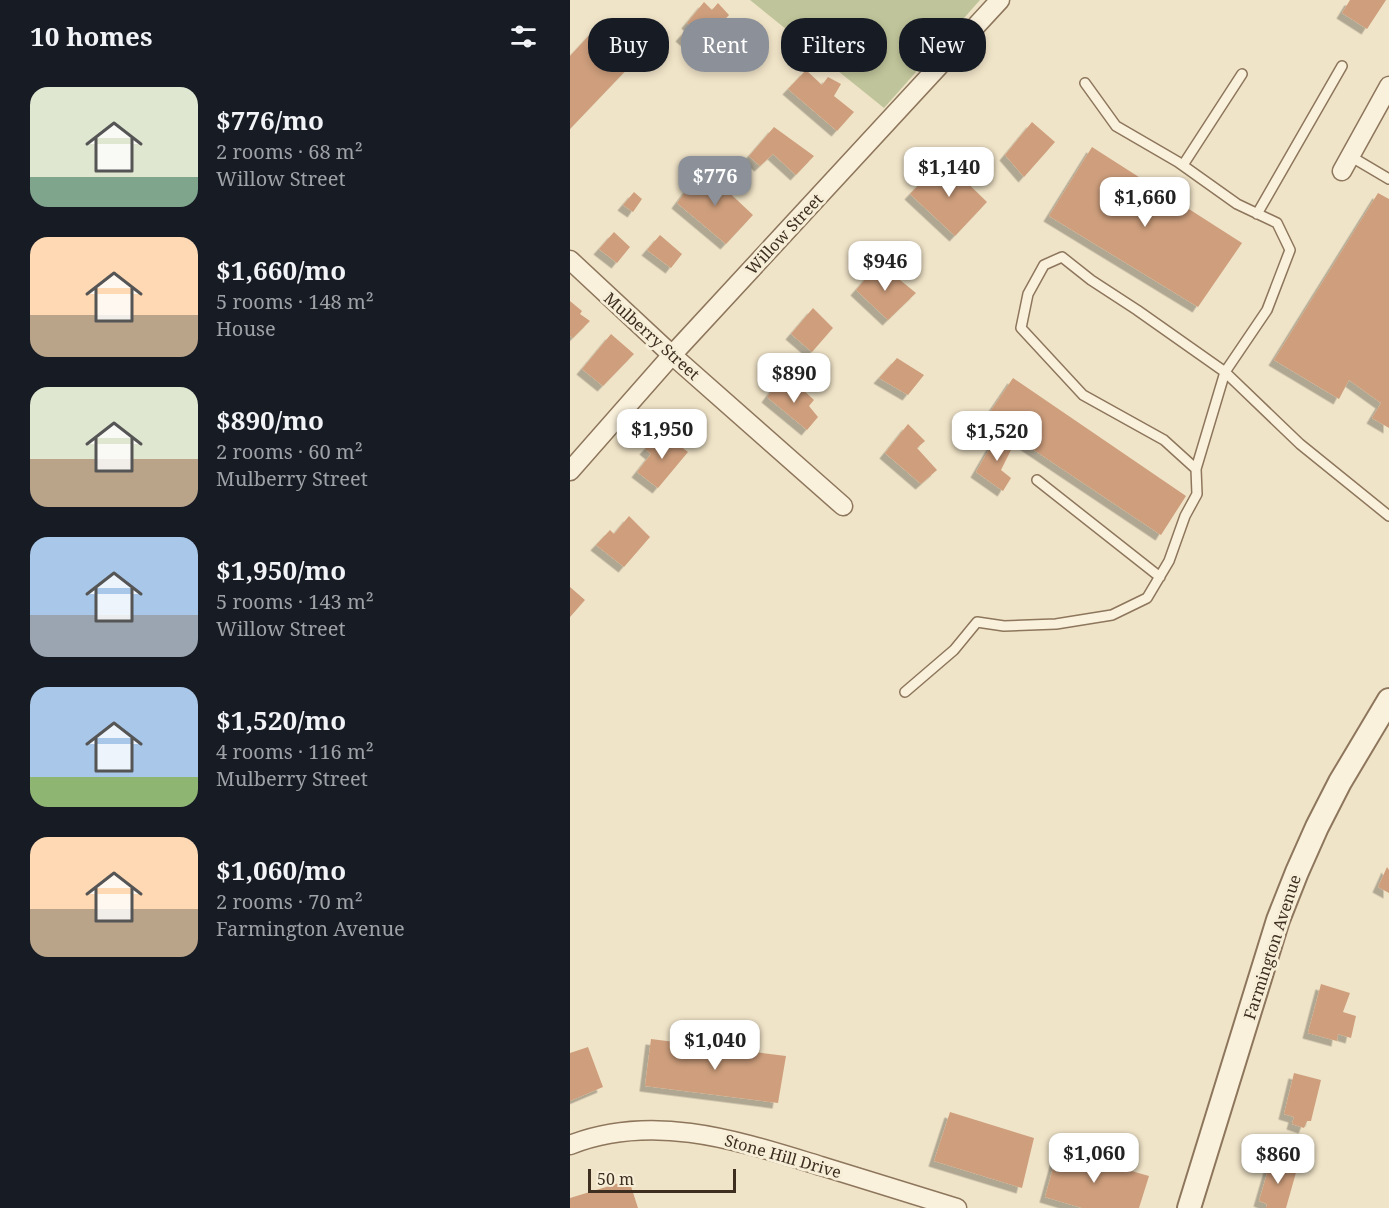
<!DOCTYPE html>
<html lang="en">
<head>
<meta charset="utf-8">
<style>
  body { margin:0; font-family:"Noto Serif",serif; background:#242831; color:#f1f3f6; height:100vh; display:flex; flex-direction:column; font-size:22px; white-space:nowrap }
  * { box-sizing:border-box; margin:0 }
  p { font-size:20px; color:#9ea1a6 }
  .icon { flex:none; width:33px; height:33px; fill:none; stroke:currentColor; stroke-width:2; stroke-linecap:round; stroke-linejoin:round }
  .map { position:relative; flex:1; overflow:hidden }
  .drawer { display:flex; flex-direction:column; background:#171b24; width:570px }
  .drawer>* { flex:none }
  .hud { position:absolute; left:18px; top:18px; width:570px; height:54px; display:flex; gap:12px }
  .scale { position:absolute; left:18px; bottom:15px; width:148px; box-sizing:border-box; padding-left:6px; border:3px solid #3d2e20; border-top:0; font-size:16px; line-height:21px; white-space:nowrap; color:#3d2e20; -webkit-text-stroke:4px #f7eed8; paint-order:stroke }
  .price { position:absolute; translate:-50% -51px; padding:0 14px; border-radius:12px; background:#fff; color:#222; font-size:20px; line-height:39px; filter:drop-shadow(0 2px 3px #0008) }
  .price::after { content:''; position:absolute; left:50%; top:36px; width:18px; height:14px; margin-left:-9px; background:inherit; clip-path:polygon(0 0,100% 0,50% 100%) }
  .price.on { background:#8c9099; color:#fff }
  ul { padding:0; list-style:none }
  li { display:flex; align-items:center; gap:18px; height:150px; padding:0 30px }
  li span { display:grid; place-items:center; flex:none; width:168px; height:120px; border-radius:18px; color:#555 }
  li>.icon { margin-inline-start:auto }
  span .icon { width:72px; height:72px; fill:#fffc; stroke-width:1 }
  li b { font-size:26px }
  h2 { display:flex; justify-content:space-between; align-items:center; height:72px; padding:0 30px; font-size:26px }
  .pill { padding:0 21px; border-radius:24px; background:#171b24; box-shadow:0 3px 9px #0003; font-size:21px; line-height:54px }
  .pill.on { background:#8c9099; color:#fff }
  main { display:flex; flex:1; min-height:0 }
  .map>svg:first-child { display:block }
  .cemetery { fill:#bfc49a }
  .building { fill:#cf9f7d; filter:url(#shadow) }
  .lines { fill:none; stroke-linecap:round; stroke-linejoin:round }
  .service-casing { stroke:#8d765c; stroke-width:12 }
  .minor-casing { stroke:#8d765c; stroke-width:21 }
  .tertiary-casing { stroke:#8d765c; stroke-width:26 }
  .service { stroke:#faf1dc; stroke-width:9 }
  .minor { stroke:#faf1dc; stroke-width:18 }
  .tertiary { stroke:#faf1dc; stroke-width:22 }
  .labels { text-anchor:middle; stroke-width:6; stroke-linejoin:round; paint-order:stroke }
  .street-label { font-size:16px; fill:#3d2e20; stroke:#f7eed8 }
</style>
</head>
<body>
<main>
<section class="drawer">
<h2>10 homes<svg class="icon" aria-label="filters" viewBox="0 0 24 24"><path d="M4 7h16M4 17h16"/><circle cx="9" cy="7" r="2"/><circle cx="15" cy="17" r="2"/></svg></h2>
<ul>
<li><span style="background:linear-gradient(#dfe7d0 75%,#7fa58c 0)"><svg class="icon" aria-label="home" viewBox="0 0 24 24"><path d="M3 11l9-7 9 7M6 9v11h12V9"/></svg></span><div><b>$776/mo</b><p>2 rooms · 68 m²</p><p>Willow Street</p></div></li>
<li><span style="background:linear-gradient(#ffd9b3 65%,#b9a48a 0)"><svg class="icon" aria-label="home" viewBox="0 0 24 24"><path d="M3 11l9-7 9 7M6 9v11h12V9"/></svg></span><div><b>$1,660/mo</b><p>5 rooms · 148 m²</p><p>House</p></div></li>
<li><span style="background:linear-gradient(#dfe7d0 60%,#b9a48a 0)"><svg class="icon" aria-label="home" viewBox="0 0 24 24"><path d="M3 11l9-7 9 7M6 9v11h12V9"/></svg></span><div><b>$890/mo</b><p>2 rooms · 60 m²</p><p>Mulberry Street</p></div></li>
<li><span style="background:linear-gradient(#a9c7e8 65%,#9aa5b1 0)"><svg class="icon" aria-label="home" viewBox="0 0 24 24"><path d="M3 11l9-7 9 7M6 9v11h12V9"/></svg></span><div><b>$1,950/mo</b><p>5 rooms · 143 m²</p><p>Willow Street</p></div></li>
<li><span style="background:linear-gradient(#a9c7e8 75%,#8fb573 0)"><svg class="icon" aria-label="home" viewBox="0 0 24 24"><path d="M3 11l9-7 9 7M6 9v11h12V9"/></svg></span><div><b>$1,520/mo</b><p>4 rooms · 116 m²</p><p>Mulberry Street</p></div></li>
<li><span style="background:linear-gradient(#ffd9b3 60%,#b9a48a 0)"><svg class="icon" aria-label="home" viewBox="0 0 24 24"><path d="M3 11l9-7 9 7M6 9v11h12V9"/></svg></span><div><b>$1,060/mo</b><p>2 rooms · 70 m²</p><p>Farmington Avenue</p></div></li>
</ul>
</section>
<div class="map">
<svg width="819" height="1208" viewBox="0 0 819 1208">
  <defs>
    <filter id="shadow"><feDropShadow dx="-5.5" dy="5.5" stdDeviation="0" flood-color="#0004"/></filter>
  </defs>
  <rect width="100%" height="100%" fill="#f0e4c8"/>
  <path class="cemetery" d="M180,0H410L314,108Z"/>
  <path class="building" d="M780,0H816L797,29L772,13Z
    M134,2L142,10L148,3L159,15L127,50L111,36L120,26L117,23Z
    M26,28L63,63L0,129V56Z
    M236,70L252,85L258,77L271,84L264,96L284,112L267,131L218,89Z
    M462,122L485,142L454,177L435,155Z
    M204,127L244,156L226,175L203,154L190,166L179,156Z
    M522,147L672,243L628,307L479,216Z
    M373,159L417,202L385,236L340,194Z
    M133,168L183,215L156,244L107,203Z
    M64,192L72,199L63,212L53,205Z
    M808,193L819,199V428L802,418L811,403L779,380L769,399L704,360Z
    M44,232L60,247L47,263L29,249Z
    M90,235L112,254L101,268L77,250Z
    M309,263L346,293L318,320L286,290Z
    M0,301L12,311L10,314L20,321L3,338L0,336Z
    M243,308L263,328L242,352L221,334Z
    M41,334L64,354L33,386L12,369Z
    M327,358L354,375L338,395L309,378Z
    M210,360L217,367L207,376L201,371Z
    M443,378L616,496L591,535L416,418Z
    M209,381L223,393L230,387L244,400L239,406L248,417L237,430L197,397Z
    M338,424L355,441L347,448L367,470L351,484L315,453Z
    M429,432L445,442L431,470L441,478L433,491L406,472Z
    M89,434L94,438L97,436L118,452L88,488L67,472L81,454L75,449Z
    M59,516L80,537L54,567L26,545L40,530L44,534Z
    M0,587L15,600L0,617Z
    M817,867L819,870V893L808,887Z
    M751,984L780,993L773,1012L786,1016L781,1038L768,1034L767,1041L738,1033Z
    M81,1039L216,1056L208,1103L75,1086Z
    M18,1047L33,1087L0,1101V1053Z
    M724,1073L751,1080L741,1121H737L734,1128L722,1124L724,1117L714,1114Z
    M380,1112L464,1138L452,1188L364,1161Z
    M488,1150L579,1176L569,1208H512L475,1197Z
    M701,1160L727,1169L716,1208H696L697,1204L689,1201Z
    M59,1180L68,1208H0V1198Z"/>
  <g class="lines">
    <defs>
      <path id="service" d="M515,83L546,126L608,162L667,204L707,223L720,250L697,310L655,372L626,469
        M780,156L819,179
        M613,165L672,74
        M687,214L772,66
        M467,480L590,577
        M335,692L384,650L407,622L434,626L486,624L542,615L577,598L599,561L615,516L627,494L626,469L594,440L513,395L451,328L458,294L474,265L492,257L521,280L567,310L655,372L730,444L819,516"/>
      <path id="minor" d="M772,171L819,86
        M0,260L102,355L273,506
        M0,471L102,355L430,0
        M0,1145C84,1112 169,1141 251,1166C296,1180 342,1194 387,1208"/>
      <path id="tertiary" d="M619,1208L708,920L727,872L747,827L770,782L819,700"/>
    </defs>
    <use href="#service" class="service-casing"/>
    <use href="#minor" class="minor-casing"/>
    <use href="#tertiary" class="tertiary-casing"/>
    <use href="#service" class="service"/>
    <use href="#minor" class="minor"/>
    <use href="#tertiary" class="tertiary"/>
  </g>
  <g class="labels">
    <g class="street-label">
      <text transform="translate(214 234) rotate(-47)" y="6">Willow Street</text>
      <text transform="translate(82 336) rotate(42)" y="6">Mulberry Street</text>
      <text transform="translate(702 947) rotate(-72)" y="6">Farmington Avenue</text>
      <text transform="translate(213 1156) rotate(16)" y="6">Stone Hill Drive</text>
    </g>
  </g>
</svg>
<div class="scale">50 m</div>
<b class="price" style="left:379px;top:198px">$1,140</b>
<b class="price on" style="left:145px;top:207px">$776</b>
<b class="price" style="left:575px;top:228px">$1,660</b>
<b class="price" style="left:315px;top:292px">$946</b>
<b class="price" style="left:224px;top:404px">$890</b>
<b class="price" style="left:92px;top:460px">$1,950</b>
<b class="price" style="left:427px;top:462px">$1,520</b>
<b class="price" style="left:145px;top:1071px">$1,040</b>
<b class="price" style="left:524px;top:1184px">$1,060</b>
<b class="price" style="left:708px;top:1185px">$860</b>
<div class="hud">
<a class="pill">Buy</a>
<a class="pill on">Rent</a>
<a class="pill">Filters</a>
<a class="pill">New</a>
</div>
</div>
</main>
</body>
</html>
